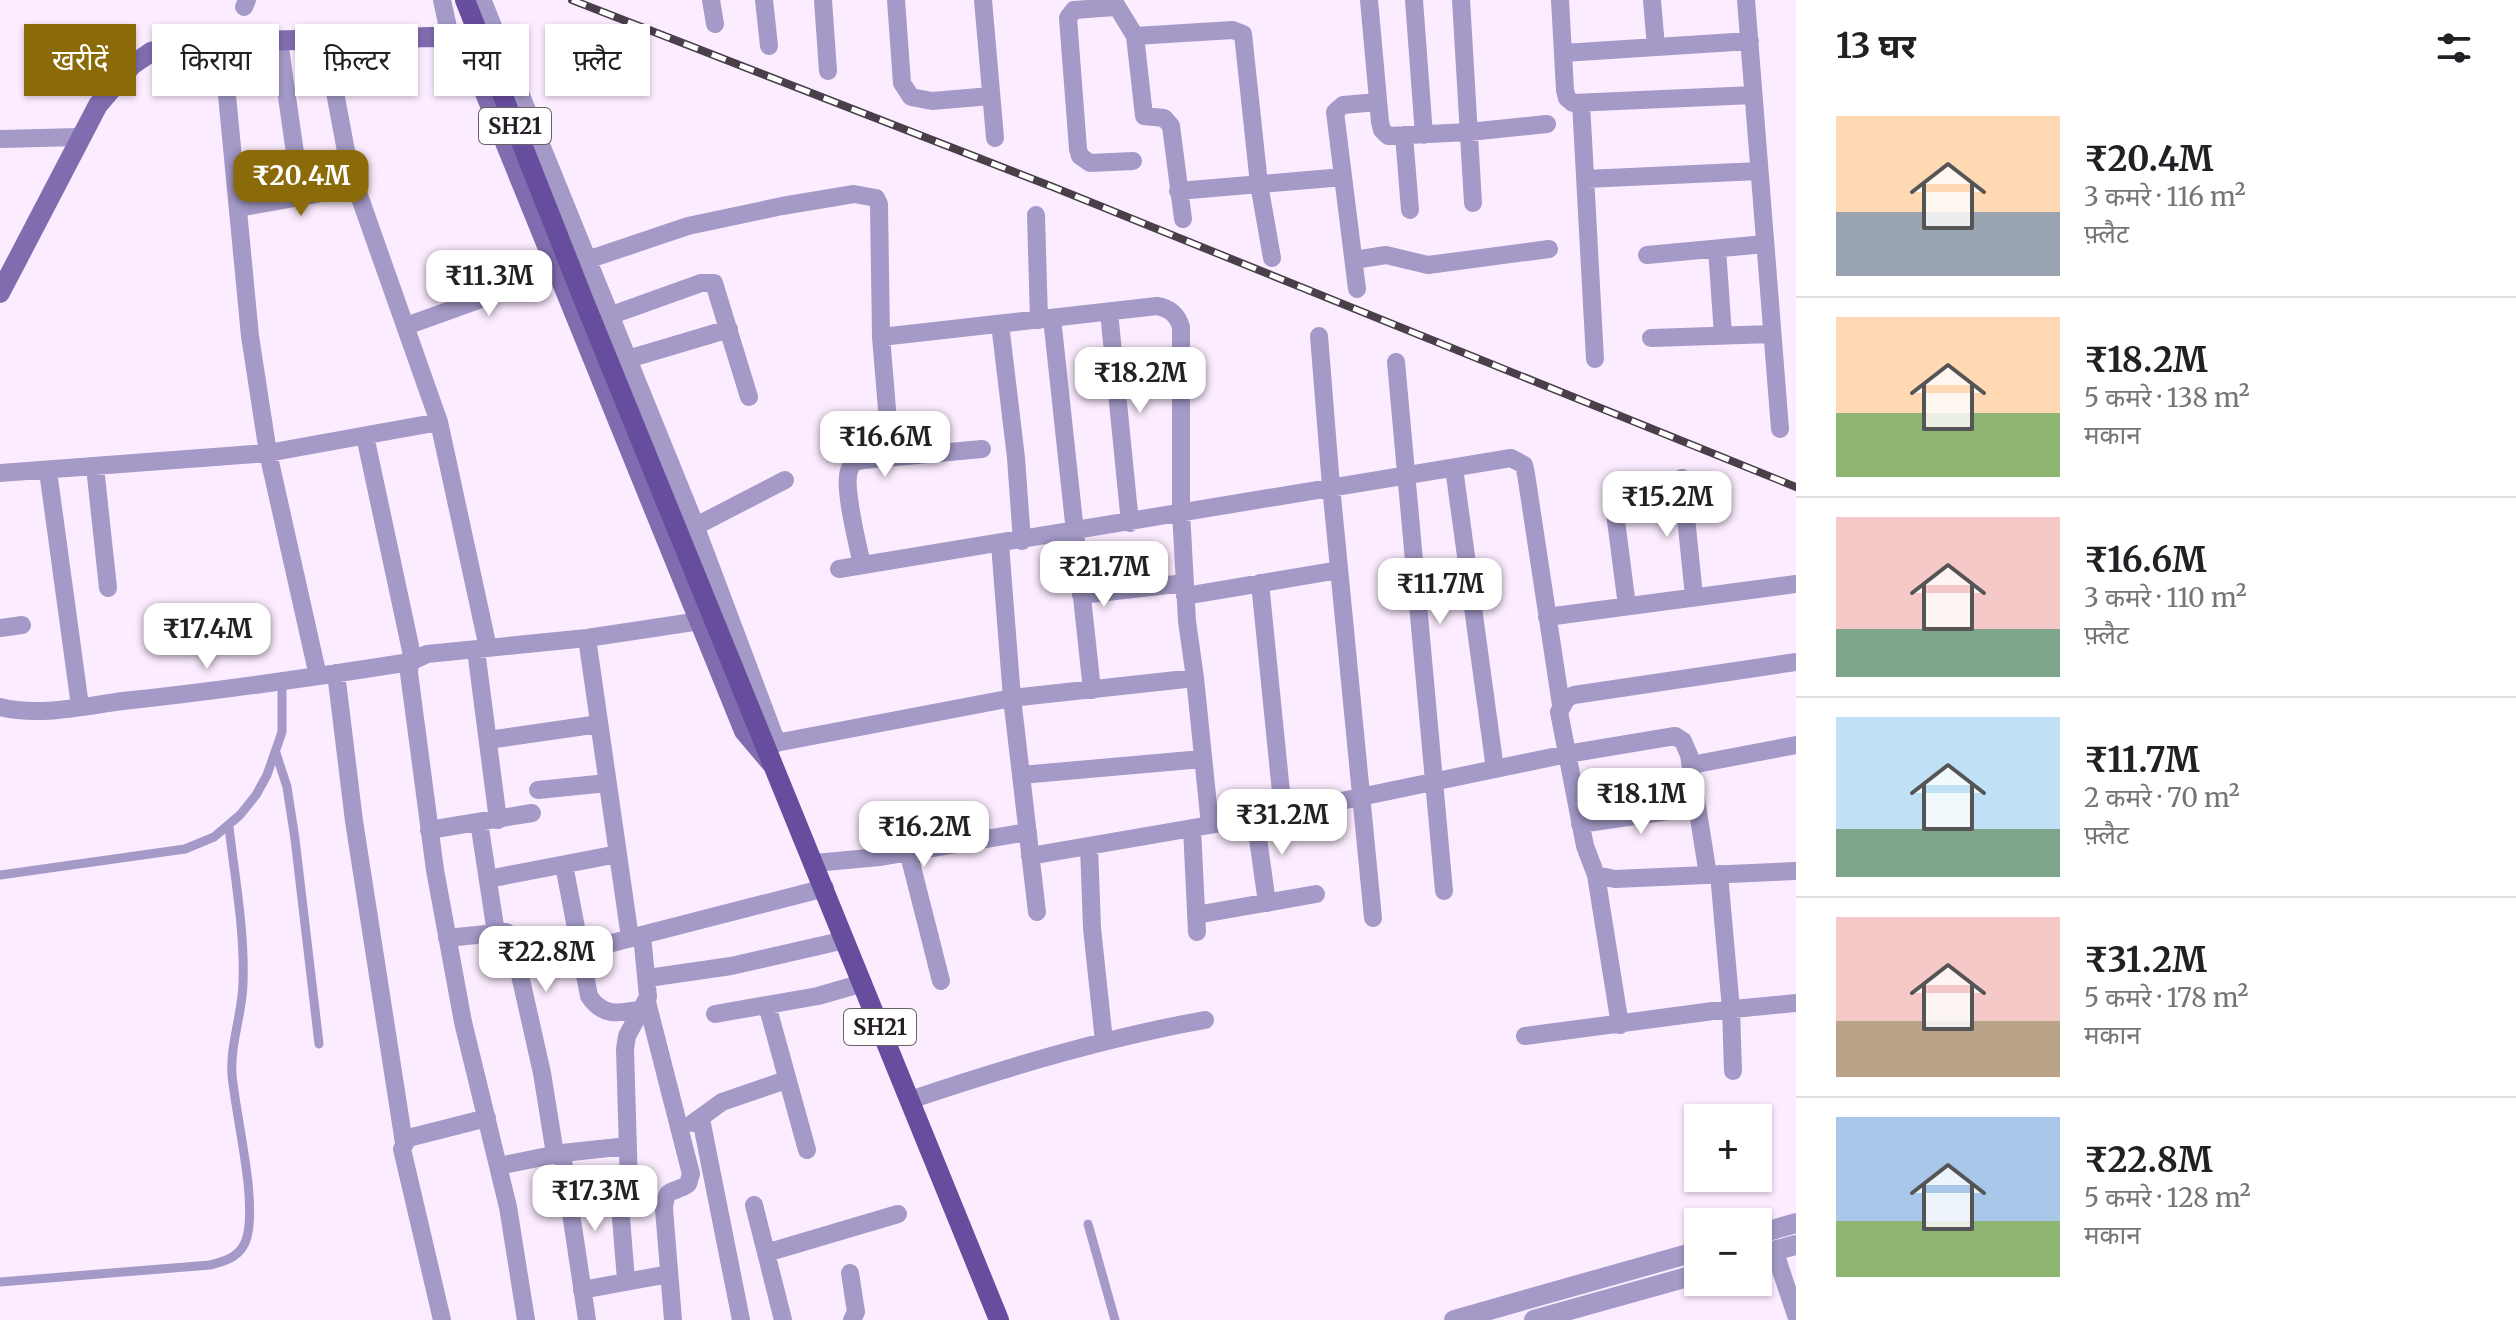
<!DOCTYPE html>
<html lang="hi">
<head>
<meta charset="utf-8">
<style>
  body { margin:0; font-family:Merriweather,"Noto Sans Devanagari",serif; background:#f6f6f6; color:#202124; height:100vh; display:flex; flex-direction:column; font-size:30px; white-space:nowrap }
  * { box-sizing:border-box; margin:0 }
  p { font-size:26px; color:#757577 }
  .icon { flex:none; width:44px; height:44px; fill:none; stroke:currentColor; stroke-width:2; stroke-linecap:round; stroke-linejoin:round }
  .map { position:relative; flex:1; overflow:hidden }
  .panel { display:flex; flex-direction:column; background:#fff; width:720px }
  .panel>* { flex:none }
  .banner { position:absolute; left:24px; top:24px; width:760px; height:72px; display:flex; gap:16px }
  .fabs { position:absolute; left:1684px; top:1104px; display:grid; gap:16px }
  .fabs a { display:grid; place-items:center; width:88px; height:88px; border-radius:0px; background:#fff; box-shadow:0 2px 6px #0004; font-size:40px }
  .price { position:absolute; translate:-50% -68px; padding:0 18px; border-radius:16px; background:#fff; color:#222; font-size:26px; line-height:52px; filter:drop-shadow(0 2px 4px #0008) }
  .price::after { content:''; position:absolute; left:50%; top:48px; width:24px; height:18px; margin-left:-12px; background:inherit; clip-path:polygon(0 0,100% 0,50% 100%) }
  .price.current { background:#8b6a0a; color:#fff }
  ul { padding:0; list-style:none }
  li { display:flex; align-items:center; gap:24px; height:200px; padding:0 40px }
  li+li { border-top:2px solid #e0e0e0 }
  li span { display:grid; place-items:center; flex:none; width:224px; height:160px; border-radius:0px; color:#555 }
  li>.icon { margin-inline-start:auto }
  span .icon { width:96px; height:96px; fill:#fffc; stroke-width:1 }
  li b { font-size:34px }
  h2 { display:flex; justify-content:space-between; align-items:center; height:96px; padding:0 40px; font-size:34px }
  .tag { padding:0 28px; border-radius:0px; background:#fff; box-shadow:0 2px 6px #0004; font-size:28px; line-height:72px }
  .tag.current { background:#8b6a0a; color:#fff }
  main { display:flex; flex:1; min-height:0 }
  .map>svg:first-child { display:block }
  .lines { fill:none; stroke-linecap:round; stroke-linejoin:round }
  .service { stroke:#a499c7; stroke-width:9 }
  .minor { stroke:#a499c7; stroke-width:18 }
  .tertiary { stroke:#a499c7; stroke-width:20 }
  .secondary { stroke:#806db0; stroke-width:20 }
  .primary { stroke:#664d9e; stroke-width:20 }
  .rail-casing { stroke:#483f49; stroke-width:8 }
  .rail { stroke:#fff; stroke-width:5; stroke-dasharray:15; stroke-linecap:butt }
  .labels { text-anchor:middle; stroke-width:8; stroke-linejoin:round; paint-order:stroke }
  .shield { fill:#fff; stroke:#676268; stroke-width:2 }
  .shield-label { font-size:22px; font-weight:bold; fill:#261e27 }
</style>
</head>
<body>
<main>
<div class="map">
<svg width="1796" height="1320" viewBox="0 0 1796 1320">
  <rect width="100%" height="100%" fill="#fcecff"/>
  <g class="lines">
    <path class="service" d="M276,753L287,787L295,839L319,1044
      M0,875L185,849L214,837L240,815L256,795L267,775L282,732V682
      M1088,1224L1115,1320
      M0,1282L210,1265C227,1261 242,1256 247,1237C257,1199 236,1118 232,1075C230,1044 242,1015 243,984C245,932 235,879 229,827"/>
    <path class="minor" d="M442,0L451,41
      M711,0L715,24
      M764,0L769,46
      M823,0L828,71
      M896,0L902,83L911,97L932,101L991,96
      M983,0L995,138
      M1113,0L1135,36L1144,116L1164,118L1171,126L1183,219
      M1369,0L1380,122L1382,130L1388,136L1469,132L1547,124
      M1414,0L1424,135
      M1461,0L1473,203
      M1560,0L1565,90L1567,98L1573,103L1753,95
      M1652,0L1656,47
      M1746,0L1780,429
      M484,4L690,512L777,743
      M244,7L247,0
      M1115,7L1074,10L1068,18L1078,149L1080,156L1090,163L1133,161
      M1135,36L1233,30L1243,34L1259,184L1272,258
      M325,39L349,167L439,422L488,648
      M279,41L295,153
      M222,43L250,336L268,453L318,676
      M1563,53L1750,41
      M1581,103L1595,359
      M1404,135L1410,210
      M0,139L79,137
      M1586,179L1759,171
      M1178,191L1343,177
      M238,208L356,187
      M1036,215L1039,320
      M1717,249L1723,335
      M1647,255L1765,244
      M587,260L688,226L782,206L854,194L876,198L879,204L881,337L891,457
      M1354,260L1386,255L1428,265L1549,249
      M1357,289L1335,112L1343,105L1378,102
      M1109,312L1130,523
      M609,316L701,283H714L749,397
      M1052,318L1092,690
      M1000,324L1016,458L1022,541
      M406,326L557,272
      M1319,336L1331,486L1373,918
      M881,337L1157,306C1169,308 1177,314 1181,327V512L1187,621L1195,678
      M1651,338L1772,334
      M628,359L729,329
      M1396,362L1444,891
      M365,436L413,660
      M95,467L108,588
      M1454,468L1495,769
      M48,471L80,706
      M0,473L268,453L439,422
      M1682,478L1694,596
      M1615,513L1627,606
      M696,526L785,480
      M1000,544L1012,698L1037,912
      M862,565C858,545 843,488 849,471C851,464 855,461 863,460L982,449
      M839,569L1511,458L1524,465L1526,474L1561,705
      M1260,583L1283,812
      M1081,595L1185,583
      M1185,596L1339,570
      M1547,617L1796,584
      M0,628L22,625
      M587,638L629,931L632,937L642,935
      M476,650L498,820
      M1796,662L1574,695L1567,698L1559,712L1585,846L1596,875L1615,879L1796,871
      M336,673L354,821L404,1143
      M0,707C39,717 84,706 123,701C219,691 315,677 410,662
      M488,740L599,724
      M765,745L1012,698L1195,678L1210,825L1322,805L1567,754L1675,736L1683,741L1689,755L1708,875
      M1691,765L1796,745
      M1021,775L1202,759
      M538,790L607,783
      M1255,817L1267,903
      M479,822L496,933
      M1580,824L1696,807
      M1192,828L1197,932
      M429,830L532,813
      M1089,846L1092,928L1104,1041
      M908,851L941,981
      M1030,856L1210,825
      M815,863L879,857L1028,832
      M564,865L589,996C603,1018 621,1013 643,1009
      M1719,874L1731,1009L1733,1071
      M1596,875L1620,1025
      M488,879L618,854
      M1196,915L1316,894
      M447,938L506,932L511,935L542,1073L555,1154
      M519,965L525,966L635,937
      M648,978L731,966L845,940
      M647,1002L691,1174L688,1184C673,1195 666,1185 664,1209L673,1320
      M767,1005L807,1150
      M715,1014L818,996L863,983
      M1525,1036L1713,1011L1796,1003
      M910,1100C1007,1067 1104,1038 1205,1020
      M701,1119L741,1320
      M693,1123L722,1102L786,1080
      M562,1153L587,1320
      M499,1166L562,1153L628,1146
      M619,1193L626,1280
      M570,1205L619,1193L629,1184L625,1049L627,1036L648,997L642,935L825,888
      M754,1205L783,1320
      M1774,1250L1796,1315
      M766,1253L898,1214
      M850,1273L856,1312L852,1320
      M582,1290L669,1274
      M442,1320L402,1149L408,1138L487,1118
      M526,1320L508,1207L463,1022L435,870L409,673L410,662L427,654L587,638L700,621"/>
    <path class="tertiary" d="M1758,1234L1796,1223
      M1758,1255L1796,1245
      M1454,1320L1698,1251
      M1534,1320L1698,1274"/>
    <path class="secondary" d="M0,293L98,105L132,65L151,52L177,45L250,41L433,37L451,41L467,55L478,76L744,731L771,763"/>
    <path class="primary" d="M465,0L582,296L999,1320"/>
    <defs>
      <path id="rail" d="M572,0L1053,187L1796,487"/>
    </defs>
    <use href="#rail" class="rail-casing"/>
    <use href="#rail" class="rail"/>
  </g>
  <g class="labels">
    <g class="shield">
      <rect x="479" y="108" width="72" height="36" rx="6"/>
      <rect x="844" y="1009" width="72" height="36" rx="6"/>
    </g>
    <g class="shield-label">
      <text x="515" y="134">SH21</text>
      <text x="880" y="1035">SH21</text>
    </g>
  </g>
</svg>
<div class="fabs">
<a>+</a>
<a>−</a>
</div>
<b class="price current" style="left:301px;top:218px">₹20.4M</b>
<b class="price" style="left:489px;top:318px">₹11.3M</b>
<b class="price" style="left:1140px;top:415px">₹18.2M</b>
<b class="price" style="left:885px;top:479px">₹16.6M</b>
<b class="price" style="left:1667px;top:539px">₹15.2M</b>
<b class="price" style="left:1104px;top:609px">₹21.7M</b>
<b class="price" style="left:1440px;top:626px">₹11.7M</b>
<b class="price" style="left:207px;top:671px">₹17.4M</b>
<b class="price" style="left:1641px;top:836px">₹18.1M</b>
<b class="price" style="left:1282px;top:857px">₹31.2M</b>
<b class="price" style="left:924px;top:869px">₹16.2M</b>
<b class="price" style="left:546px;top:994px">₹22.8M</b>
<b class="price" style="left:595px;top:1233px">₹17.3M</b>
<div class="banner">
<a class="tag current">खरीदें</a>
<a class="tag">किराया</a>
<a class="tag">फ़िल्टर</a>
<a class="tag">नया</a>
<a class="tag">फ़्लैट</a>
</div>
</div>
<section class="panel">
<h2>13 घर<svg class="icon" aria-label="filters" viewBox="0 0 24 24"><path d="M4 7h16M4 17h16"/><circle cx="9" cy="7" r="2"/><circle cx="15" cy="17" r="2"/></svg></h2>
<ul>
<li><span style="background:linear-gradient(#ffd9b3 60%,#9aa5b1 0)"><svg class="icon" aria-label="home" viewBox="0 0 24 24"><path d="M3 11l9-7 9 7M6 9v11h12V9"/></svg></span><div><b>₹20.4M</b><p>3 कमरे · 116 m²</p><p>फ़्लैट</p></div></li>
<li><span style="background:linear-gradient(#ffd9b3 60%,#8fb573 0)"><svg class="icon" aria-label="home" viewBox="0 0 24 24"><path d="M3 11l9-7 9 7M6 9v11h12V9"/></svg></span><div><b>₹18.2M</b><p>5 कमरे · 138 m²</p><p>मकान</p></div></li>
<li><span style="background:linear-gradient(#f6c9c9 70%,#7fa58c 0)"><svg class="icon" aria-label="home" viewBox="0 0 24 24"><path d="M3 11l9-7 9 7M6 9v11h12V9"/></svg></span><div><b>₹16.6M</b><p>3 कमरे · 110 m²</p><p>फ़्लैट</p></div></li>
<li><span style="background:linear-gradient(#bfe0f5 70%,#7fa58c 0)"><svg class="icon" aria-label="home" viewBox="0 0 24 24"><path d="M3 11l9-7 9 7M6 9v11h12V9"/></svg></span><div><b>₹11.7M</b><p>2 कमरे · 70 m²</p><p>फ़्लैट</p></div></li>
<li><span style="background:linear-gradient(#f6c9c9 65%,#b9a48a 0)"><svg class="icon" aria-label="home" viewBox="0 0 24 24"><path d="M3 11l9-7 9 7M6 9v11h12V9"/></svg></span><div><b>₹31.2M</b><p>5 कमरे · 178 m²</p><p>मकान</p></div></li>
<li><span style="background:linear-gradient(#a9c7e8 65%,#8fb573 0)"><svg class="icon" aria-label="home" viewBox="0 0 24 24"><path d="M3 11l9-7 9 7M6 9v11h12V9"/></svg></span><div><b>₹22.8M</b><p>5 कमरे · 128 m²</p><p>मकान</p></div></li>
</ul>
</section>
</main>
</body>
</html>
